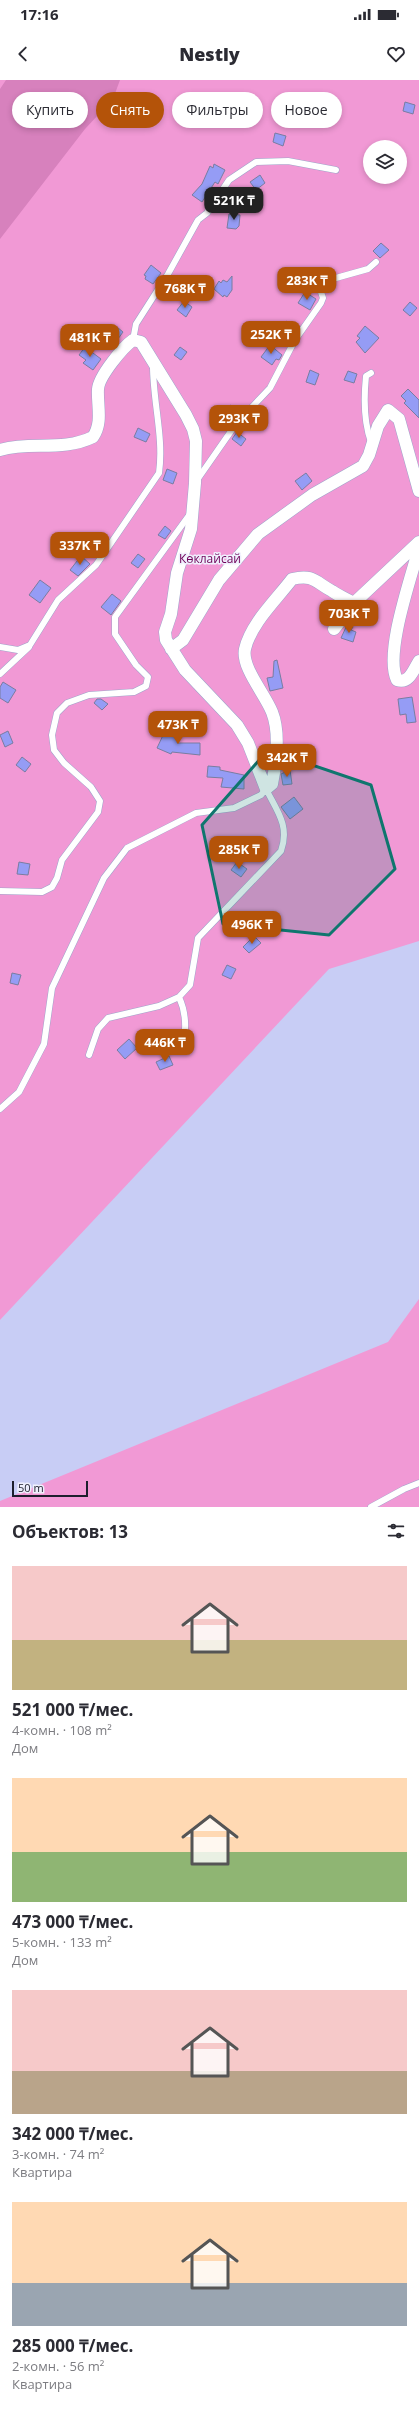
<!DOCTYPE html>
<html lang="ru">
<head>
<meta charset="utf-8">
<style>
  body { margin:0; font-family:"Open Sans",sans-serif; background:#f7f7f7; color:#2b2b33; height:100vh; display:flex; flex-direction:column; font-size:15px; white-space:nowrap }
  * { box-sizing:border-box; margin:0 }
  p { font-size:13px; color:#7c7c81 }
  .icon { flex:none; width:22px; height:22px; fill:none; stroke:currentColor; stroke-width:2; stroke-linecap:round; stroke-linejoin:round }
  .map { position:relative; height:1427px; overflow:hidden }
  .drawer { display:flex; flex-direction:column; background:#fff; flex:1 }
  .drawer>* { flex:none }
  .top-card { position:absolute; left:12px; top:12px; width:395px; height:36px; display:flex; gap:8px }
  .controls { position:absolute; left:363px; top:60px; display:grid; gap:8px }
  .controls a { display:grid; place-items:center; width:44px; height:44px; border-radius:50%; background:#fff; box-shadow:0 2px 6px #0003; font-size:20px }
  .scale { position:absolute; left:12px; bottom:10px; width:76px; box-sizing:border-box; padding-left:4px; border:2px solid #1d1f2d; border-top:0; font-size:11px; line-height:14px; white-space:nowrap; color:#1d1f2d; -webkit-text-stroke:3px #eff0fd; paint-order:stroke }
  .price { position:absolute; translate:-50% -34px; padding:0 9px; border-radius:8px; background:#b45309; color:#fff; font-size:13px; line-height:26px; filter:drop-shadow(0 1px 2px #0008) }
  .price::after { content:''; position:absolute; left:50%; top:24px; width:12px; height:9px; margin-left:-6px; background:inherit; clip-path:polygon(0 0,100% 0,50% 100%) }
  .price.on { background:#222; color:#fff }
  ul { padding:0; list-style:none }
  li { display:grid; align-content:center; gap:8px; height:212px; padding:0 12px }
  li span { display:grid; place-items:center; height:124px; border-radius:0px; color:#555 }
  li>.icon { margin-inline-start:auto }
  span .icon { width:72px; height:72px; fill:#fffc; stroke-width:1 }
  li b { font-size:17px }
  h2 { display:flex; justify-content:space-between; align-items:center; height:48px; padding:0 12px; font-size:17px }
  .chip { padding:0 14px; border-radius:18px; background:#fff; box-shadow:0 2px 6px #0003; font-size:14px; line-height:36px }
  .chip.on { background:#b45309; color:#fff }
  .status { display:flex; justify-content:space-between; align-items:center; height:28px; padding:0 20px; background:#fff; direction:ltr }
  .status svg { height:11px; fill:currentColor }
  header { display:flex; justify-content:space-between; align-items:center; height:52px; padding:0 12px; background:#fff; font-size:18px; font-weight:800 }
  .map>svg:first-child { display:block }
  .green { fill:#f199d5; fill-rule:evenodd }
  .forest { fill:#d781bd }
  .building { fill:#959cf5; stroke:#797da1 }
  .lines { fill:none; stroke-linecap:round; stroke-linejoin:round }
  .lane-casing { stroke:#9fa4ca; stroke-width:7 }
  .street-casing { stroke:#9fa4ca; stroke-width:13 }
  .lane { stroke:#fff; stroke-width:6 }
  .street { stroke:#fff; stroke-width:12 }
  .marked { fill:#0f766e; fill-opacity:0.2; stroke:#0f766e; stroke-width:3; stroke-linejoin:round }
  .labels { text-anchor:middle; stroke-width:3; stroke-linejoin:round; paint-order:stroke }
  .park-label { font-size:12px; fill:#70035a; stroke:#eff0fd }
</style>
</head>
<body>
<div class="status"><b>17:16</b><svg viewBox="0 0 49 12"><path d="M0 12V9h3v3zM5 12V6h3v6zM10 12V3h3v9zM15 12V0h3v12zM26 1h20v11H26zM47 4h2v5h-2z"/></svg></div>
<header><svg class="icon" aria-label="back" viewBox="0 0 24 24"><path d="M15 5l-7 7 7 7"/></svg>Nestly<svg class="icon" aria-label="heart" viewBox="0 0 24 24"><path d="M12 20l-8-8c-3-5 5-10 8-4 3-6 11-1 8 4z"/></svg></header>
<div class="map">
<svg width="419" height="1427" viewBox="0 0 419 1427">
  <rect width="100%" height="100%" fill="#c8cdf5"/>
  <path class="green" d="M0,0H419V861L329,889L0,1240ZM370,67H400V97H370Z
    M419,1219V1427H0V1421L388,1262Z"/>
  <path class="forest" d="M6,0H120L113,19L85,49L0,159V9Z"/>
  <path class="building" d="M405,22L415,25L413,34L403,31Z
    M275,53L286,56L283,66L273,62Z
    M214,84L225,90L218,104L215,102L202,122L192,115L202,104L210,86L213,88Z
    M260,95L265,103L256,110L250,102Z
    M229,134L240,135L239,146L236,149L227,148Z
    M381,163L389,170L380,178L373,171Z
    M151,185L161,193L153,204L145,199L146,196L144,195Z
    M232,196V210L227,217L224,215L223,217L214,209L219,201L221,203L223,200L227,202Z
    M305,212L316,219L310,230L298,223Z
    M184,221L192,227L186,237L177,230Z
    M410,222L417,228L410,236L403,230Z
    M286,241L296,248L291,254L282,248Z
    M365,246L379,258L365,273L356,262L360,258L357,256Z
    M117,247L123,252L115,263L108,259Z
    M270,265L282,275L279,280L276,279L272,285L261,277Z
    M85,267L101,279L93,290L83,283L86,280L79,275Z
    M180,267L187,272L181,280L174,275Z
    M310,290L319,294L315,305L306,302Z
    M348,291L357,294L354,303L344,300Z
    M408,309L419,320V338L404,323L406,321L401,316Z
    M230,325L238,330L231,339L224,333Z
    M138,348L150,354L146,362L134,357Z
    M237,352L246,359L241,366L232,359Z
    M167,389L177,393L173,404L163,400Z
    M306,393L312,401L302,410L295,401Z
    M165,446L171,451L165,459L158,455Z
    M138,474L145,479L138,488L131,483Z
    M81,476L90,484L78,496L70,490Z
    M40,500L51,508L40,523L29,515Z
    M112,514L121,521L111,535L101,527Z
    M347,545L353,547L351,550L356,552L353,562L341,558Z
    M277,580L283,608L270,611L267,598L273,597L274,581Z
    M3,602L16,610L8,623L0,618V607Z
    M412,617L416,642L407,643L406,634L400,635L398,619Z
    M97,619H101L108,624L102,630L94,623Z
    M8,651L13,663L5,667L0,655Z
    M165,651L179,657L177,663H200V675L172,672L171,674L157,668Z
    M22,677L31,684L25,692L16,685Z
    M208,686L220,687V690L244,695V709L221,707L223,698L207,697Z
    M290,690L292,704L283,705L281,694Z
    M294,717L303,729L290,739L281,727Z
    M19,782L30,784L28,795L17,794Z
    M237,782L247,789L241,797L231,790Z
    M254,856L261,863L249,873L243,867Z
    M227,885L236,889L231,899L222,895Z
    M12,893L21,895L18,905L10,903Z
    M129,959L137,968L125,979L117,970Z
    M169,976L173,985L160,990L156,982Z"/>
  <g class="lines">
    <defs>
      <path id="lane" d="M133,260L136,244L168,194L198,140L207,133L229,100L256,82L288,81L336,90
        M371,362C364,343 364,316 366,296L371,293
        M197,400L236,344L270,308L295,260L321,223L323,218L318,203L368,189L376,182
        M0,567L18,570L30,565L58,520L96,485L159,393C164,358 153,322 153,286
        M0,594L29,567
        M0,811L42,812L52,807L57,798L62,780L98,732L100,721L91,707L64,683L54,670L52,655L57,633L67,623L89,615L134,612L146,606L148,597L136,585L115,554V537L190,434
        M171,968C192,965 185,930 179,917
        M0,1029L19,1012L44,964L52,908L104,798L127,768L196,733L234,728L261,715L266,709C277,731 290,746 281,771L198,858L190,905L179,917L159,926L108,938L98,949L89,975
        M371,1427L404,1409L419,1403"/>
      <path id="street" d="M0,370C31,361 62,372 93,357C103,342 97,326 98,309C99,296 123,267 133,260L141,262L186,335L193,349L196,361L195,403L191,449L177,493L171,534L165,552L166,560L185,590L237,645L248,663L266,709L272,704C276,684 280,652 272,632C265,614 241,587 245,569C251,543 277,519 292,499C314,494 315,502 332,511C339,516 347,519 354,523
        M419,468C411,498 384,574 397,600C409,604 413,591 419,581
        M334,549L354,523L419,462
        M171,569L183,560L219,500L258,454L312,415L363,386L369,375L378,346L388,330L399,339L419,411"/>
    </defs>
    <use href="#lane" class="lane-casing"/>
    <use href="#street" class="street-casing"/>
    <use href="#lane" class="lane"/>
    <use href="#street" class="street"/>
  </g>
  <path class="marked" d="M268,670L371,705L395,789L329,855L223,844L202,745Z"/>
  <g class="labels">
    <g class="park-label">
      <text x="210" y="483">Көклайсай</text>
    </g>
  </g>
</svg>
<div class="controls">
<a><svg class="icon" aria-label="layers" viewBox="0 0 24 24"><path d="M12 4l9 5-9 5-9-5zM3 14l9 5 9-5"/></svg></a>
</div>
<div class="scale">50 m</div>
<b class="price on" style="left:234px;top:141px">521K ₸</b>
<b class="price" style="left:307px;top:221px">283K ₸</b>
<b class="price" style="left:185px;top:229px">768K ₸</b>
<b class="price" style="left:271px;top:275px">252K ₸</b>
<b class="price" style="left:90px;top:278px">481K ₸</b>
<b class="price" style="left:239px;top:359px">293K ₸</b>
<b class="price" style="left:80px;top:486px">337K ₸</b>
<b class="price" style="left:349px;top:554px">703K ₸</b>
<b class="price" style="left:178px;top:665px">473K ₸</b>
<b class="price" style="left:287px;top:698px">342K ₸</b>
<b class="price" style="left:239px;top:790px">285K ₸</b>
<b class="price" style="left:252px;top:865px">496K ₸</b>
<b class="price" style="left:165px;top:983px">446K ₸</b>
<div class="top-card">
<a class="chip">Купить</a>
<a class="chip on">Снять</a>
<a class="chip">Фильтры</a>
<a class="chip">Новое</a>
</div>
</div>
<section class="drawer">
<h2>Объектов: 13<svg class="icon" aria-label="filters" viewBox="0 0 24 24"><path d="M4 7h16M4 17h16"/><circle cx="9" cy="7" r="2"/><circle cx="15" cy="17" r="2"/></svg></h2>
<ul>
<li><span style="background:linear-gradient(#f6c9c9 60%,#c2b280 0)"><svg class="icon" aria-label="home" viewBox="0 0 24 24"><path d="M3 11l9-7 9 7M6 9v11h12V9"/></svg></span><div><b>521 000 ₸/мес.</b><p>4-комн. · 108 m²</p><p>Дом</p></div></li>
<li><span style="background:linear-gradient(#ffd9b3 60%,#8fb573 0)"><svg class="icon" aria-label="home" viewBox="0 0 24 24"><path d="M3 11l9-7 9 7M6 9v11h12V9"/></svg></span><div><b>473 000 ₸/мес.</b><p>5-комн. · 133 m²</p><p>Дом</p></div></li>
<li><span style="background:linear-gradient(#f6c9c9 65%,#b9a48a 0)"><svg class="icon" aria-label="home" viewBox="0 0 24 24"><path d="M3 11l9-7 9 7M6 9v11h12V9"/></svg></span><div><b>342 000 ₸/мес.</b><p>3-комн. · 74 m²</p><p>Квартира</p></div></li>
<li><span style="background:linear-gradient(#ffd9b3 65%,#9aa5b1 0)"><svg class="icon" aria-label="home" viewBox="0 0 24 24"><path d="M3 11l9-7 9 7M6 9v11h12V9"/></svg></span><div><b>285 000 ₸/мес.</b><p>2-комн. · 56 m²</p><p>Квартира</p></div></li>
</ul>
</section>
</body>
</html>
